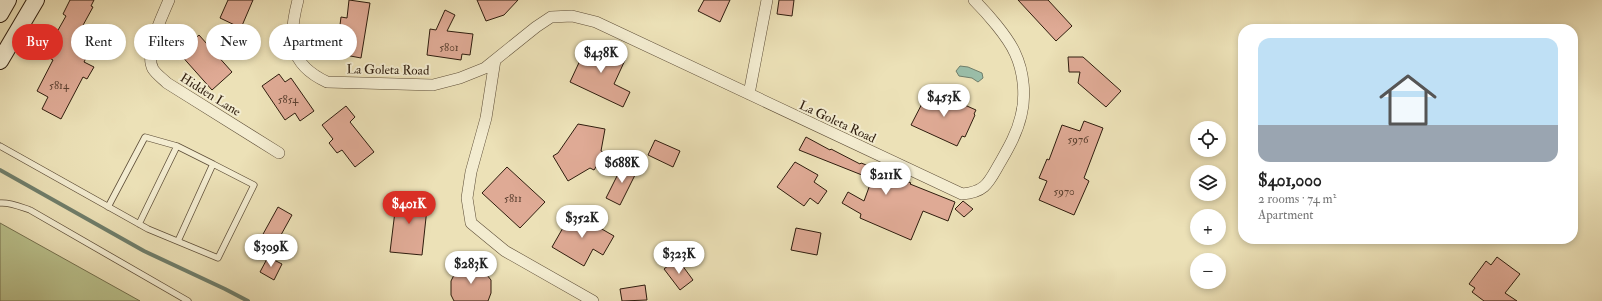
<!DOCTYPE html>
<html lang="en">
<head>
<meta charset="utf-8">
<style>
  body { margin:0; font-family:"IM FELL Double Pica",serif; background:#f6f6f6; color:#222; height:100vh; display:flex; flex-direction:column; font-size:15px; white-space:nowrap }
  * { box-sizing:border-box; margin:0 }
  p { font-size:13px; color:#767676 }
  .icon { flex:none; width:22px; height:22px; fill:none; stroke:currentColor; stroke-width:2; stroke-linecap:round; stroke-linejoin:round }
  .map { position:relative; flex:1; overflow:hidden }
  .side { position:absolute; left:1238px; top:24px; width:340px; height:220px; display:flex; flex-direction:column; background:#fff; border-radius:16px; box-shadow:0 2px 6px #0003 }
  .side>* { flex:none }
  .top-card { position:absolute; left:12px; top:24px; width:380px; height:36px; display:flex; gap:8px }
  .controls { position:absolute; left:1190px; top:121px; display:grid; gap:8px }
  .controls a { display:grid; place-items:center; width:36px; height:36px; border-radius:50%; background:#fff; box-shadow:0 2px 6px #0003; font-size:20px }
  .price { position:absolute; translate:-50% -34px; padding:0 9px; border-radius:14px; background:#fff; color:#222; font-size:13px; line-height:26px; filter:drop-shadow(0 1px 2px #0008) }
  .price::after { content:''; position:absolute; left:50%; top:24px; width:12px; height:9px; margin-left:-6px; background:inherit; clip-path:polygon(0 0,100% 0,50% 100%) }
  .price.active { background:#d93025; color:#fff }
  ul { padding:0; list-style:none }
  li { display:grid; align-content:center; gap:8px; height:212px; padding:0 20px }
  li+li { border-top:1px solid #e0e0e0 }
  li span { display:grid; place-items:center; height:124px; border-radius:12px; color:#555 }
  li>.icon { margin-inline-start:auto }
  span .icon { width:72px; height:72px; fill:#fffc; stroke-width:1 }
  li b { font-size:17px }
  .pill { padding:0 14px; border-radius:18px; background:#fff; box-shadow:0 2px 6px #0003; font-size:14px; line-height:36px }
  .pill.active { background:#d93025; color:#fff }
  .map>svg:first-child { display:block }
  .green { fill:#bac28d; stroke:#74704e }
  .water { fill:#9abea9; stroke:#6f7e6b }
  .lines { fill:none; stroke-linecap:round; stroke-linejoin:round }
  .stream { stroke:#6f7e6b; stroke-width:4 }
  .building { fill:#dfaa95; stroke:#2f1d0e }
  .service-casing { stroke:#5e4e38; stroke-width:7 }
  .minor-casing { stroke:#5e4e38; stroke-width:12 }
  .secondary-casing { stroke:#2f1d0e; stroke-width:18 }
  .service { stroke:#f3ecd0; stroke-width:5.5 }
  .minor { stroke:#f3ecd0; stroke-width:11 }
  .secondary { stroke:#f3ecd0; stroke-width:16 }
  .labels { text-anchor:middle; stroke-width:4; stroke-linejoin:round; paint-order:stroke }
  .number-label { font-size:11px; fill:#5b4030 }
  .street-label { font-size:13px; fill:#2f1d0e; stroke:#f3ecd0 }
</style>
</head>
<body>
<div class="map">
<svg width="1602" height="301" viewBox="0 0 1602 301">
  <rect width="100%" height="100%" fill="#ece1b7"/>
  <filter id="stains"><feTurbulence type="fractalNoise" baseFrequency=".005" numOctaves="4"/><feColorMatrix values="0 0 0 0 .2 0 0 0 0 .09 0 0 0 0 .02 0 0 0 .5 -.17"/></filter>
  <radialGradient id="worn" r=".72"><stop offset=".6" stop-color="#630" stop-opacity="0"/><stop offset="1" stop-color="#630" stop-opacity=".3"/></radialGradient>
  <path class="green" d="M0,223L140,301H0Z"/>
  <path class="water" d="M960,66L968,67L982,73L983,78L978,82L972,78L959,76L956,71Z"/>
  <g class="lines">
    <path class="stream" d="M0,170L144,251L225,289L248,301"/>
  </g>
  <path class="building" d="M70,0H94L91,6L93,7L76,38L92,46L84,62L94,67L87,79L83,77L61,119L42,109L48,97L37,91L53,60L44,55L66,16L63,14Z
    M228,0H253L241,28L220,18Z
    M349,0L370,3L361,58L319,50L321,39L338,41L341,17L347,18Z
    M477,0H518L504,15L486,21Z
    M704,0H730L720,22L698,11Z
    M779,0H794L792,16L777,14Z
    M1018,0H1048L1072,26L1056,41Z
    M445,10L455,15L447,31L473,34L470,55L462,54L461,60L427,55L430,29L436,30Z
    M199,35L232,72L212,90L179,53Z
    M589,41L626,58L614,84L630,92L623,107L570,82Z
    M1068,57H1083L1121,91L1106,107L1078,83L1080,72H1069Z
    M279,74L285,82L291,78L314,111L300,121L295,113L285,120L262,86Z
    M928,92L941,98L942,95L976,110L974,114L975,115L965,137L962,136L957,146L911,125Z
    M346,106L355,117L350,122L374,152L355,167L342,150L337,153L329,143L333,139L322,125Z
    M1084,121L1103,128L1084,178L1089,181L1074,215L1039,200L1047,181L1039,178L1047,159L1049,160L1062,125L1080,131Z
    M578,124L605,129L601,151L605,153L594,170L590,168L568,181L553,156L558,153Z
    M806,137L830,150L831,149L860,164L861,163L877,169L911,183L910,184L955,202L948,221L923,211L911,240L860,218L861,214L842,203L848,192L864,201L872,179L799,150Z
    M655,140L680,151L673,167L648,155Z
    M795,162L818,175L814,182L827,191L818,204L810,198L804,206L777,187Z
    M623,164L637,171L620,205L606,198Z
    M507,167L545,202L520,228L482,193Z
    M397,195L428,199L422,255L390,252Z
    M963,201L973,209L964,217L955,209Z
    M278,207L292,215L271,253L257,245Z
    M572,212L614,236L603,255L593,249L584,266L552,247Z
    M796,228L821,233L817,255L791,250Z
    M268,257L282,264L274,280L260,272Z
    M1497,257L1520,274L1505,293L1517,301H1484L1472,292L1475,288L1469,284L1486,261L1491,265Z
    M674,261H679L693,280L680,290L664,269Z
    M470,266L477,267L483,270L491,280V293L488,301H454L451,295V281L454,275L458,270Z
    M645,285L647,300L622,301L620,289Z"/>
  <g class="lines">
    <defs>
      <path id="service" d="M0,146L148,229L218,258L254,185L213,164L178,241
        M0,203C10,202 21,207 30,210L188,301
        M108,207L145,137L177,146
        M139,224L177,146L213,164"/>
      <path id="minor" d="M169,0C162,17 144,52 153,69C156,74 163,79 167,83L279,153
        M298,0C288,38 288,64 327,82L433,85L460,78L485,68L536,27L551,17L572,16L596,22L962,194C987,192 989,181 1001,161C1009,147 1017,133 1021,116C1026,97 1024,72 1015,53C1008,37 987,13 974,0
        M495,60L486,118L471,172L467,198L471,223L505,251L593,301
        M749,94L767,0"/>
      <path id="secondary" d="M0,14L8,0
        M0,61L36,0"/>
    </defs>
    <use href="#service" class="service-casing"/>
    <use href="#minor" class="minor-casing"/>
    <use href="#secondary" class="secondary-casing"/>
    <use href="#service" class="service"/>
    <use href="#minor" class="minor"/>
    <use href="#secondary" class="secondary"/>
  </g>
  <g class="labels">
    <g class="number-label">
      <text x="449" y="51">5801</text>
      <text x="59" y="89">5814</text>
      <text x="288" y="103">5854</text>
      <text x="1078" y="143">5976</text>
      <text x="1064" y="195">5970</text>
      <text x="513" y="202">5811</text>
    </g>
    <g class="street-label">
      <text transform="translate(388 69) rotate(1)" y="5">La Goleta Road</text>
      <text transform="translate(211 94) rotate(32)" y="5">Hidden Lane</text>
      <text transform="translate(838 121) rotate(25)" y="5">La Goleta Road</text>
    </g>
  </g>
  <rect width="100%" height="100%" filter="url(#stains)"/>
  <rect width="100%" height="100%" fill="url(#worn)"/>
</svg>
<div class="controls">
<a><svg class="icon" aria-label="locate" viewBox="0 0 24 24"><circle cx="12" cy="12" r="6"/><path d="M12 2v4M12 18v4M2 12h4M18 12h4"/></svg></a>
<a><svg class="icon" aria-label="layers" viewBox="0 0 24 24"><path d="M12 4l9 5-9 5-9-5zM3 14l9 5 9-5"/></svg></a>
<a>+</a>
<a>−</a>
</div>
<b class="price" style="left:601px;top:74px">$438K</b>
<b class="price" style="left:944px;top:118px">$453K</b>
<b class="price" style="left:622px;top:184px">$688K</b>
<b class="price" style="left:886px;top:196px">$211K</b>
<b class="price active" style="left:409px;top:225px">$401K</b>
<b class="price" style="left:582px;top:239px">$352K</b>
<b class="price" style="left:271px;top:268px">$309K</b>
<b class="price" style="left:679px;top:275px">$323K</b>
<b class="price" style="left:471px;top:285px">$283K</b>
<div class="top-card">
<a class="pill active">Buy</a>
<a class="pill">Rent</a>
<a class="pill">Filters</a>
<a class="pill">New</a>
<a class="pill">Apartment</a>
</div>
<section class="side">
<ul>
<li><span style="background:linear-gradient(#bfe0f5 70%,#9aa5b1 0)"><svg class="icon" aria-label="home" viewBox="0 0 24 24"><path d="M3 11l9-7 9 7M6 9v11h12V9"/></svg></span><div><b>$401,000</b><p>2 rooms · 74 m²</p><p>Apartment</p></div></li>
</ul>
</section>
</div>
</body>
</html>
